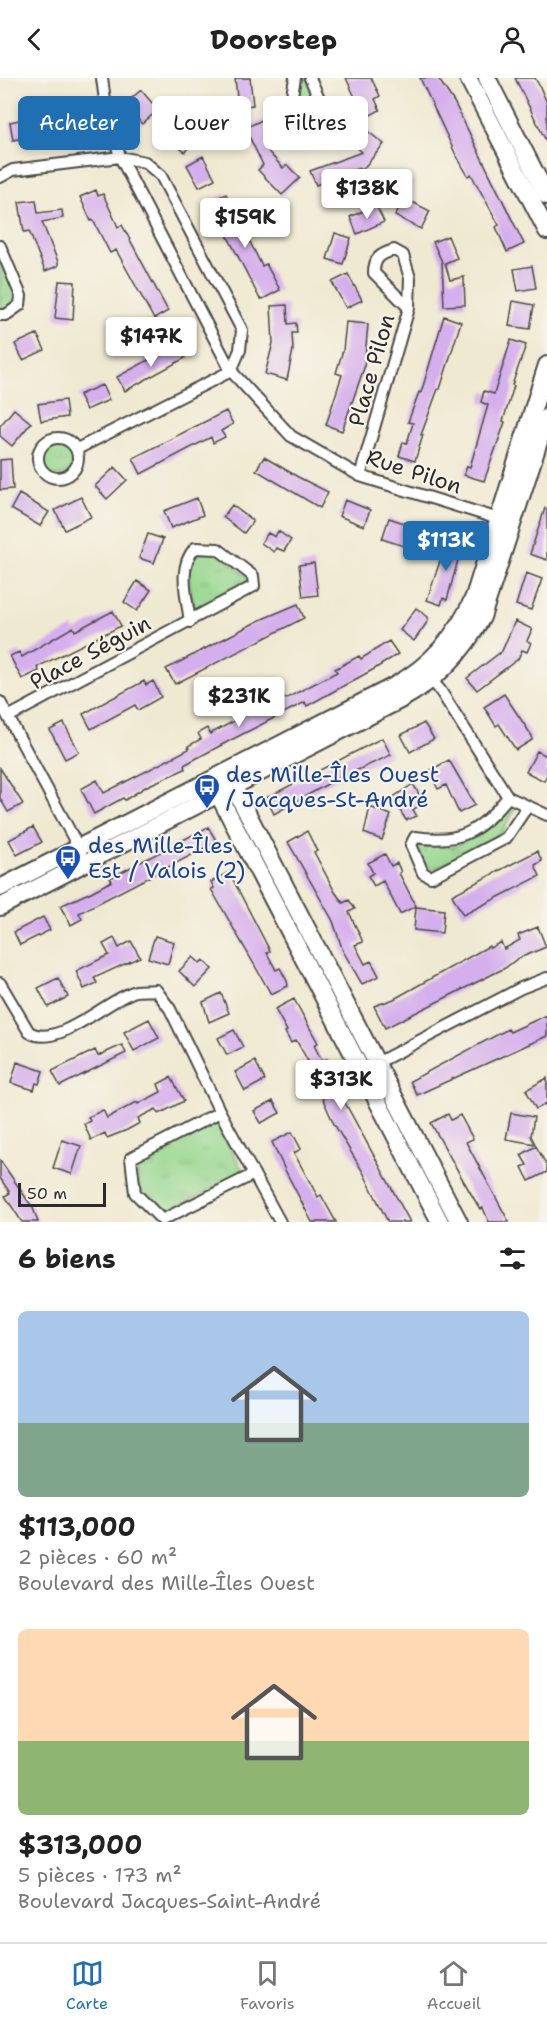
<!DOCTYPE html>
<html lang="fr">
<head>
<meta charset="utf-8">
<style>
  body { margin:0; font-family:"Shantell Sans",sans-serif; background:#f2f2f2; color:#222; height:100vh; display:flex; flex-direction:column; font-size:22px; white-space:nowrap }
  * { box-sizing:border-box; margin:0 }
  p { font-size:20px; color:#767676 }
  .icon { flex:none; width:33px; height:33px; fill:none; stroke:currentColor; stroke-width:2; stroke-linecap:round; stroke-linejoin:round }
  .map { position:relative; height:1144px; overflow:hidden }
  .side { display:flex; flex-direction:column; background:#fff; flex:1 }
  .side>* { flex:none }
  .top-card { position:absolute; left:18px; top:18px; width:512px; height:54px; display:flex; gap:12px }
  .scale { position:absolute; left:18px; bottom:15px; width:88px; box-sizing:border-box; padding-left:6px; border:3px solid #2b2b2b; border-top:0; font-size:16px; line-height:21px; white-space:nowrap; color:#2b2b2b; -webkit-text-stroke:4px #f7f3e8; paint-order:stroke }
  .price { position:absolute; translate:-50% -51px; padding:0 14px; border-radius:6px; background:#fff; color:#222; font-size:20px; line-height:39px; filter:drop-shadow(0 2px 3px #0008) }
  .price::after { content:''; position:absolute; left:50%; top:36px; width:18px; height:14px; margin-left:-9px; background:inherit; clip-path:polygon(0 0,100% 0,50% 100%) }
  .price.selected { background:#1f6fb2; color:#fff }
  ul { padding:0; list-style:none }
  li { display:grid; align-content:center; gap:12px; height:318px; padding:0 18px }
  li span { display:grid; place-items:center; height:186px; border-radius:9px; color:#555 }
  li>.icon { margin-inline-start:auto }
  span .icon { width:108px; height:108px; fill:#fffc; stroke-width:1 }
  li b { font-size:26px }
  h2 { display:flex; justify-content:space-between; align-items:center; height:72px; padding:0 18px; font-size:26px }
  .chip { padding:0 21px; border-radius:9px; background:#fff; box-shadow:0 3px 9px #0003; font-size:21px; line-height:54px }
  .chip.selected { background:#1f6fb2; color:#fff }
  header { display:flex; justify-content:space-between; align-items:center; height:78px; padding:0 18px; background:#fff; font-size:27px; font-weight:700 }
  .tab-bar { display:flex; justify-content:space-around; align-items:center; height:84px; border-top:2px solid #e0e0e0; background:#fff; font-size:16px; color:#767676 }
  .tab-bar a { display:grid; justify-items:center; gap:3px }
  .tab-bar .selected { color:#1f6fb2 }
  .map>svg:first-child { display:block }
  .grass { fill:url(#grass-tufts); stroke:#60815c; stroke-width:1.5 }
  .building { fill:#d5aeed }
  .lines { fill:none; stroke-linecap:round; stroke-linejoin:round }
  .street-casing { stroke:#494844; stroke-width:14 }
  .secondary-casing { stroke:#494844; stroke-width:20 }
  .street { stroke:#fff; stroke-width:10 }
  .secondary { stroke:#fff; stroke-width:16 }
  .labels { text-anchor:middle; stroke-width:4.5; stroke-linejoin:round; paint-order:stroke }
  .street-label { font-size:22px; fill:#2b2b2b; stroke:#f7f3e8 }
  .transit-label { font-size:22px; fill:#164399; stroke:#f7f3e8; text-anchor:start }
</style>
</head>
<body>
<header><svg class="icon" aria-label="back" viewBox="0 0 24 24"><path d="M15 5l-7 7 7 7"/></svg>Doorstep<svg class="icon" aria-label="person" viewBox="0 0 24 24"><circle cx="12" cy="8" r="4"/><path d="M4 21q1-7 8-7t8 7"/></svg></header>
<div class="map">
<svg width="547" height="1144" viewBox="0 0 547 1144">
  <defs>
    <pattern id="grass-tufts" width="24" height="20" patternUnits="userSpaceOnUse" patternTransform="scale(1.5)"><rect width="24" height="20" fill="#96d78e"/><path d="M3 7l-1-3M5 7V3M7 7l1-3M15 17l-1-3M17 17v-4M19 17l1-3" fill="none" stroke="#81b97b"/></pattern>
  </defs>
  <rect width="100%" height="100%" fill="#f7f3e8"/>
  <filter id="ink" filterUnits="userSpaceOnUse"><feTurbulence type="fractalNoise" baseFrequency=".0167" numOctaves="2"/><feDisplacementMap in="SourceGraphic" scale="12" xChannelSelector="R" yChannelSelector="G"/><feConvolveMatrix kernelMatrix="1 2 1 2 8 2 1 2 1" color-interpolation-filters="sRGB"/></filter>
  <filter id="wash" filterUnits="userSpaceOnUse"><feTurbulence type="fractalNoise" baseFrequency=".008" numOctaves="4" result="noise"/><feDisplacementMap in="SourceGraphic" scale="24" xChannelSelector="R" yChannelSelector="G"/><feGaussianBlur stdDeviation="1.35" result="paint"/><feColorMatrix in="noise" values="0 0 0 0 0 0 0 0 0 0 0 0 0 0 0 0 0 1.4 0 .05"/><feComposite in="paint" operator="in"/></filter>
  <g filter="url(#wash)">
    <rect width="100%" height="100%" fill="#f0e9d2"/>
    <path class="grass" d="M298,0H307L318,31L309,43L299,41L294,28Z
      M0,179L16,218L15,223L4,233L0,232Z
      M40 380a18 18 0 1 1 36 0a18 18 0 1 1-36 0Z
      M196,474H217L248,499L249,506L195,536L187,491Z
      M508,728L515,732L501,756L435,791L427,789L418,772L421,766L453,769L496,745Z
      M215,1041L244,1095L164,1136L139,1112L136,1082Z"/>
    <g id="blocks">
      <path class="building" d="M235,0H250L253,27L238,29Z
        M346,0H371L380,18L375,21L380,32L365,40Z
        M420,0H438L454,24L524,166L507,174L496,149L499,147L471,96L468,98L455,75Z
        M515,0H535L540,9L547,25V65Z
        M141,12L158,32L142,46L125,26Z
        M72,38L74,56L47,59L46,55L13,62L10,44L33,39L34,43Z
        M264,41L273,66L265,70L283,90L287,87L300,100L282,117L258,92L263,87L245,50Z
        M172,44L195,61L185,74L162,57Z
        M366,52L384,66L362,92L359,90L316,107L310,93L362,74L354,67Z
        M203,78L215,101L199,109L187,87Z
        M96,112L98,118L103,116L118,149L122,147L168,233L154,241L116,172L110,175L93,142L91,143L80,119Z
        M226,116L262,188L266,186L280,212L263,221H260L210,124Z
        M404,120L430,133L421,151L395,138Z
        M36,122L38,135L62,132L63,140L42,144L58,184V188L45,193L29,153L24,154L19,124Z
        M376,127L384,144L357,156L350,139Z
        M335,155L351,160L343,186L327,181Z
        M448,158L457,180L445,185L450,202L464,199L465,227L444,228L442,184L433,164Z
        M532,188L536,210L518,213L514,191Z
        M348,196L362,222L346,230L332,204Z
        M59,203L75,204L73,242L55,240Z
        M513,223L534,227L530,251L509,248Z
        M287,227L288,246L296,245L297,255H292L293,272L287,302L265,296L273,265L271,228Z
        M444,238L461,244L440,311H438L421,357H423L415,383L399,378L403,364L407,365L413,345L408,344L419,314L421,315Z
        M346,244L368,246L364,290L342,353L326,347L342,297L336,295L343,272Z
        M37,256L45,272L23,282L15,266Z
        M511,262L526,267L512,307L514,308L503,343L505,344L484,403L464,397L467,388L470,389L488,327L481,324L484,313L494,316Z
        M178,266L185,280L125,313L117,299Z
        M102,307L109,322L86,332L79,317Z
        M65,322L67,339L41,343L38,326Z
        M14,331L31,345L12,368L0,358V348Z
        M226,333L233,346L221,353L225,359L213,365L211,359L141,396L133,380Z
        M264,379L298,399L328,414L320,430L256,392Z
        M11,381L13,411L0,412V382Z
        M115,389L127,402L107,421L95,408Z
        M19,416L49,434L40,448L11,431Z
        M81,419L91,439L65,452L55,432Z
        M197,420L203,437L171,450L164,433Z
        M345,422L370,432L364,448L339,438Z
        M232,427L253,443L244,455L223,439Z
        M545,430L547,431V482L530,476Z
        M389,440L416,449L410,470L382,461Z
        M278,453L291,462L284,473L276,470L274,474L261,465L268,455L275,459Z
        M148,456L163,461L154,485L139,480Z
        M448,459L463,464L447,522L443,520L441,527L427,522Z
        M314,485L318,517L303,519L299,487Z
        M526,495L542,501L531,532L516,527Z
        M137,503L151,512L137,533L124,524Z
        M298,526L304,540L175,606L166,591L260,542Z
        M416,530L428,539V543L414,563L400,552Z
        M113,533L121,548L37,589L39,593L22,601L10,578L19,574L22,579L73,549L75,553Z
        M515,543L532,551L527,563L531,565L527,574L522,572L518,581L477,612L467,600L502,573Z
        M389,563L398,576L376,590L307,628L305,624L231,662L184,687L185,691L147,708L125,722L123,720L94,736L81,711L97,702L104,715L189,671L188,668L201,661L198,655L207,650L210,656L283,617L285,621L337,594L335,591L359,578L361,581Z
        M144,603L146,607L153,603L161,619L138,632L135,627L91,651L83,636Z
        M504,616L532,658V662L516,672L499,646L496,648L484,629Z
        M64,645L79,674L65,681L50,652Z
        M424,645L434,661L410,674L401,657Z
        M382,660L391,677L331,704L274,736L266,720Z
        M537,673L547,678V697L544,703L526,694Z
        M449,682L475,727L459,735L446,707L438,711L429,693Z
        M0,690L23,726L8,734L0,720Z
        M413,706L424,724L413,732L417,738L406,742L392,720Z
        M370,729L391,737L382,762L364,755Z
        M33,749L42,764L17,777L9,762Z
        M208,749L217,764L79,835L82,841L71,847L60,828L91,814L112,803L110,800Z
        M307,753L317,773L314,774L335,814L343,825L349,822L355,831L349,834L363,864L355,867L365,886L371,883L379,898L362,906L343,873L333,843L288,764Z
        M537,773L542,783L535,787L540,798L463,837L452,817Z
        M385,776L391,788L397,785L401,794L399,795L416,828L400,836L383,803L374,808L368,798L373,795L368,785Z
        M229,794L270,873L267,875L276,892L280,890L287,903L288,908L271,916L211,811L214,810L211,804Z
        M416,829L444,832L442,855L414,852Z
        M43,839L50,852L20,867L14,854Z
        M538,849L546,869L517,881L505,890L385,950L374,928L394,921L489,868L490,870L501,864L504,871L520,862L518,857Z
        M155,858L174,864L168,886L148,880Z
        M114,860L119,870L131,863L140,879L94,900L97,905L84,911L76,893L109,877L103,866Z
        M193,879L200,885L203,882L212,891L195,909L179,893Z
        M58,900L68,919L48,929L38,910Z
        M221,915L229,935L209,944L203,924Z
        M294,921L318,965L314,967L322,983L327,981L334,995L330,997L410,1144H388L363,1094L334,1046L306,984L308,983L296,962L291,965L285,954L287,953L275,931Z
        M547,937V958L417,1017L410,1003L508,951L510,954Z
        M149,941L159,960L134,973L124,954Z
        M234,952L243,969L227,977L218,960Z
        M122,967L126,975L60,1008L52,993L95,972L98,978Z
        M255,983L265,1002L245,1013L235,994Z
        M17,984L43,993L39,1006L36,1005L34,1012L11,1005Z
        M171,999L184,1023L159,1036L156,1031L138,1040L140,1045L127,1052L107,1060L105,1055L91,1062L84,1046L90,1043L88,1039L103,1032L107,1040L137,1024L138,1026L161,1014L158,1006Z
        M547,1000V1025L536,1031L526,1012Z
        M273,1023L280,1035L261,1045L254,1033Z
        M511,1035L534,1039L531,1058L535,1066L506,1061Z
        M448,1036L451,1042L460,1037L473,1061L466,1064L509,1144H489L483,1130L480,1131L463,1102L431,1045Z
        M292,1054L301,1071L294,1075L318,1119L321,1117L336,1144H312L285,1092L272,1064Z
        M62,1062L81,1068L72,1096L53,1090Z
        M536,1068L547,1088V1094L529,1103L522,1089L527,1087L521,1077Z
        M0,1082L33,1130L38,1144H22L5,1118L10,1115L0,1100Z"/>
    </g>
  </g>
  <g filter="url(#ink)">
    <use href="#blocks" fill-opacity="0" stroke="#494844" stroke-width="1.5"/>
    <g class="lines">
      <defs>
        <path id="street" d="M102,0L106,30L120,79L231,293L291,358L360,398L505,443
          M295,0L290,29L297,44L312,47L321,37L323,29L310,0
          M0,99L13,92L120,79L145,84L161,98L242,252L240,272L231,293L77,371
          M0,168L21,218L20,227L6,237H0
          M38 380a20 20 0 1 1 40 0a20 20 0 1 1-40 0Z
          M360,398L409,230L410,200L403,177L394,172C380,176 374,180 374,195L409,230
          M428,598L440,612L508,719L547,737
          M0,624L81,774
          M8,639L254,508L253,498L218,471L195,470C177,490 187,519 190,544
          M508,719C479,754 461,766 415,759L411,767L423,795L431,799L506,760L527,729
          M0,905L29,954C58,972 107,921 136,913C142,912 150,913 156,912L170,931L220,1034L280,1144
          M373,987L521,910L547,900
          M220,1034L131,1080L135,1115L162,1142L254,1096"/>
        <path id="secondary" d="M468,0L547,153
          M487,0L547,118
          M229,700L459,1144
          M214,708L440,1144
          M0,810L394,608C432,587 457,558 474,519L547,287
          M0,829L400,622C435,603 463,575 482,539L547,339"/>
      </defs>
      <use href="#street" class="street-casing"/>
      <use href="#secondary" class="secondary-casing"/>
      <use href="#street" class="street"/>
      <use href="#secondary" class="secondary"/>
    </g>
  </g>
  <defs>
    <symbol id="bus-pin" viewBox="-11 -11 22 30"><path d="M0 17L-7.5 6A9.5 9.5 0 1 1 7.5 6Z" fill="#1a4fb4" stroke="#f7f3e8"/><path d="M-5-6H5V4H4V6H2V4H-2V6H-4V4H-5ZM-3.5-4V0h7V-4ZM-3.5 1.2v1.5H-2V1.2ZM2 1.2v1.5H3.5V1.2Z" fill="#fff"/></symbol>
  </defs>
  <g fill-rule="evenodd">
    <use href="#bus-pin" x="192" y="694" width="30" height="40"/>
    <use href="#bus-pin" x="53" y="765" width="30" height="40"/>
  </g>
  <g class="labels">
    <g class="street-label">
      <text transform="translate(371 292) rotate(-74)" y="8">Place Pilon</text>
      <text transform="translate(414 393) rotate(18)" y="8">Rue Pilon</text>
      <text transform="translate(90 574) rotate(-28)" y="8">Place Séguin</text>
    </g>
    <g class="transit-label">
      <text x="226" y="704">des Mille-Îles Ouest<tspan x="226" dy="25">/ Jacques-St-André</tspan></text>
      <text x="88" y="775">des Mille-Îles<tspan x="88" dy="25">Est / Valois (2)</tspan></text>
    </g>
  </g>
</svg>
<div class="scale">50 m</div>
<b class="price" style="left:367px;top:142px">$138K</b>
<b class="price" style="left:245px;top:171px">$159K</b>
<b class="price" style="left:151px;top:290px">$147K</b>
<b class="price selected" style="left:446px;top:494px">$113K</b>
<b class="price" style="left:239px;top:650px">$231K</b>
<b class="price" style="left:341px;top:1033px">$313K</b>
<div class="top-card">
<a class="chip selected">Acheter</a>
<a class="chip">Louer</a>
<a class="chip">Filtres</a>
</div>
</div>
<section class="side">
<h2>6 biens<svg class="icon" aria-label="filters" viewBox="0 0 24 24"><path d="M4 7h16M4 17h16"/><circle cx="9" cy="7" r="2"/><circle cx="15" cy="17" r="2"/></svg></h2>
<ul>
<li><span style="background:linear-gradient(#a9c7e8 60%,#7fa58c 0)"><svg class="icon" aria-label="home" viewBox="0 0 24 24"><path d="M3 11l9-7 9 7M6 9v11h12V9"/></svg></span><div><b>$113,000</b><p>2 pièces · 60 m²</p><p>Boulevard des Mille-Îles Ouest</p></div></li>
<li><span style="background:linear-gradient(#ffd9b3 60%,#8fb573 0)"><svg class="icon" aria-label="home" viewBox="0 0 24 24"><path d="M3 11l9-7 9 7M6 9v11h12V9"/></svg></span><div><b>$313,000</b><p>5 pièces · 173 m²</p><p>Boulevard Jacques-Saint-André</p></div></li>
</ul>
</section>
<nav class="tab-bar">
<a class="selected"><svg class="icon" aria-label="map" viewBox="0 0 24 24"><path d="M3 6l6-2 6 2 6-2v14l-6 2-6-2-6 2zM9 4v14M15 6v14"/></svg>Carte</a>
<a><svg class="icon" aria-label="saved" viewBox="0 0 24 24"><path d="M7 4h10v16l-5-4-5 4z"/></svg>Favoris</a>
<a><svg class="icon" aria-label="home" viewBox="0 0 24 24"><path d="M3 11l9-7 9 7M6 9v11h12V9"/></svg>Accueil</a>
</nav>
</body>
</html>
